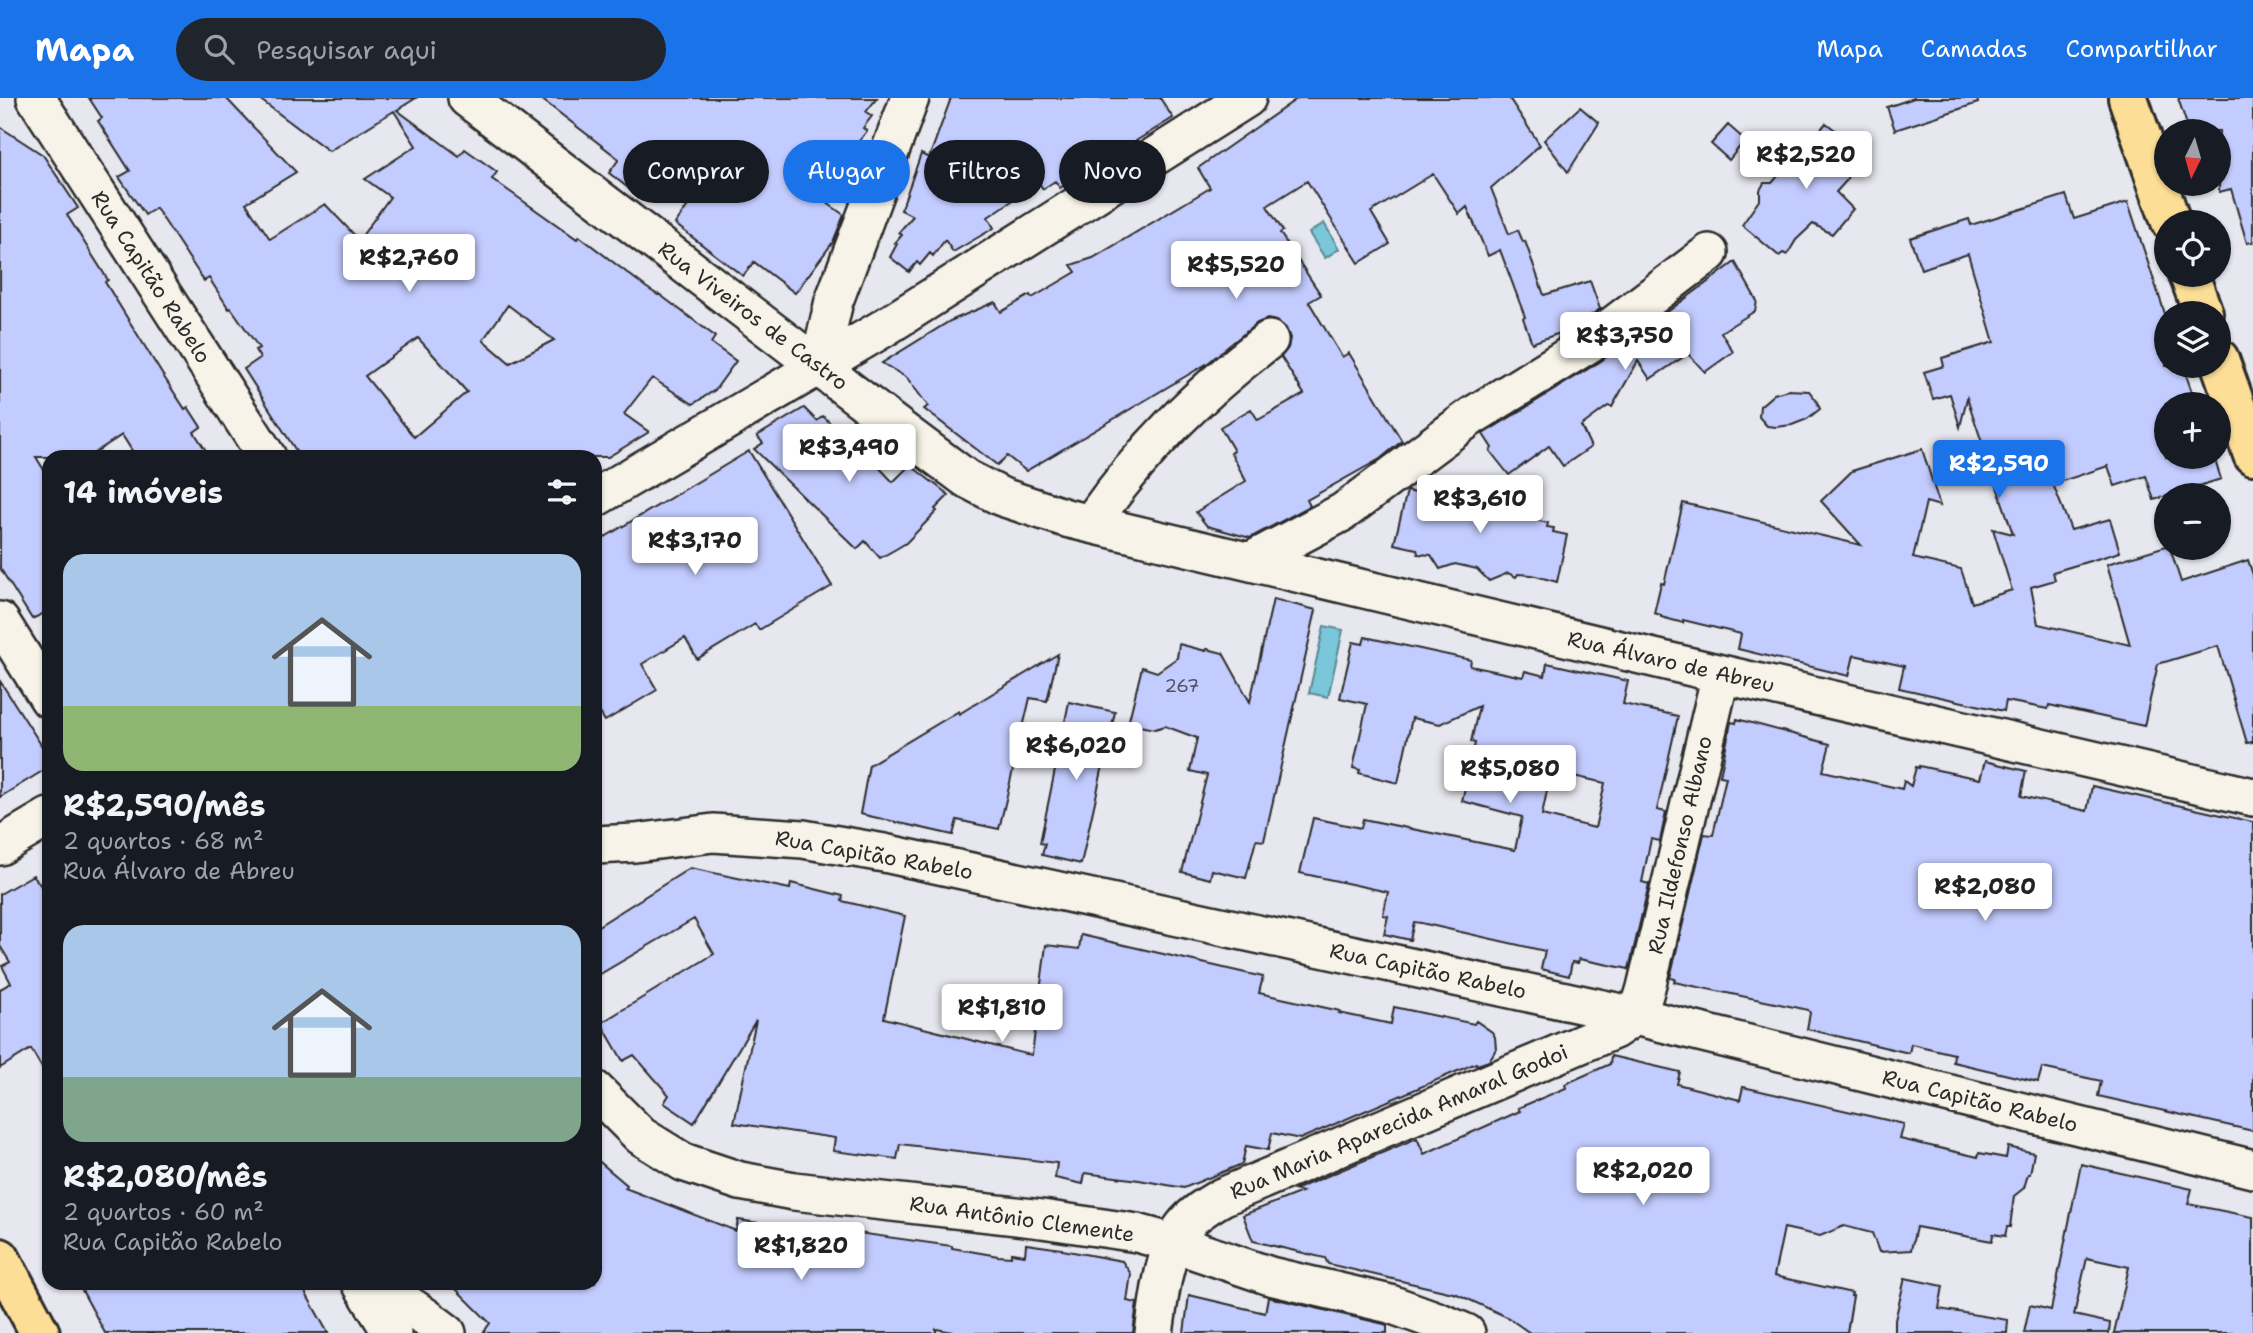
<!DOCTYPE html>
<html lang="pt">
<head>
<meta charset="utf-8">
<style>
  body { margin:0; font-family:"Shantell Sans",sans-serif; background:#20242c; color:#f1f3f6; height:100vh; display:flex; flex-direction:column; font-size:26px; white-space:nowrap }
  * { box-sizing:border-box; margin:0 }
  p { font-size:23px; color:#9ea1a6 }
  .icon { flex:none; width:38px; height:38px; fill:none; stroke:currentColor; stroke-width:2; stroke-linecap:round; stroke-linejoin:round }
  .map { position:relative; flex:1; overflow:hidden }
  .details { position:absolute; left:42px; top:352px; width:560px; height:840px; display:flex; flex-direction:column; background:#171b24; border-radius:21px; box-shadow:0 2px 5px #0004 }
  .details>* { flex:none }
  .banner { position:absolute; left:623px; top:42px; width:665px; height:63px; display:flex; gap:14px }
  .needle { width:46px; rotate:185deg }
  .fabs { position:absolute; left:2154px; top:21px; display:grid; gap:14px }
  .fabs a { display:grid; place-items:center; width:77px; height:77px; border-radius:50%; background:#171b24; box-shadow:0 2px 5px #0004; font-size:35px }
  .price { position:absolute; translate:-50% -60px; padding:0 16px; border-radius:7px; background:#fff; color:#222; font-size:23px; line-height:46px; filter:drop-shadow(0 2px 4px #0008) }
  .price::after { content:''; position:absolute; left:50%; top:42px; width:21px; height:16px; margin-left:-10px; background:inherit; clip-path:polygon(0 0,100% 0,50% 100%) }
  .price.selected { background:#1a73e8; color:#fff }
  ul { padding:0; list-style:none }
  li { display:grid; align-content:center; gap:14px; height:371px; padding:0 21px }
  li span { display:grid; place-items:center; height:217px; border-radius:21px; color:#555 }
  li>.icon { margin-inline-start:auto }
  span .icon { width:126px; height:126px; fill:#fffc; stroke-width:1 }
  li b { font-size:30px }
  h2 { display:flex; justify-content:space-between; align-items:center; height:84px; padding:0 21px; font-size:30px }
  .pill { padding:0 24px; border-radius:32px; background:#171b24; box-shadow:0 2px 5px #0004; font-size:24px; line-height:63px }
  .pill.selected { background:#1a73e8; color:#fff }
  header { display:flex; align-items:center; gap:42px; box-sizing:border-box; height:98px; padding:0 35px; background:#1a73e8; color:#fff }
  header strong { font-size:33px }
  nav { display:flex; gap:38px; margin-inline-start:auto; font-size:24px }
  .search { width:490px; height:63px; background:#20242c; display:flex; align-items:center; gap:18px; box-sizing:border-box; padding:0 24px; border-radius:38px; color:#9ea1a6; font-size:26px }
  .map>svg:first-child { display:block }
  .water { fill:#7ac7d9; stroke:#5a8993; stroke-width:2 }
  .building { fill:#c3ccfe; stroke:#2b2b2b; stroke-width:2; fill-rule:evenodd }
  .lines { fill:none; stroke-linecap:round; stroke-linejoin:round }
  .minor-casing { stroke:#2b2b2b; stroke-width:42 }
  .major-casing { stroke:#2b2b2b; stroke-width:44 }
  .minor { stroke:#f7f3e8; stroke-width:37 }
  .major { stroke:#fcde96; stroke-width:38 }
  .labels { text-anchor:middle; stroke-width:6; stroke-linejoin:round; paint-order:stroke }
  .number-label { font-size:18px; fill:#515360 }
  .street-label { font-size:21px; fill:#2b2b2b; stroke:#f7f3e8 }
</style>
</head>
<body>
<header>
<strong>Mapa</strong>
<div class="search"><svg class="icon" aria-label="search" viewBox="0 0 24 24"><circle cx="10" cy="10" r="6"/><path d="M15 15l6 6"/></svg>Pesquisar aqui</div>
<nav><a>Mapa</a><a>Camadas</a><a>Compartilhar</a></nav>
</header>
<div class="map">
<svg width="2253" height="1235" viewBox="0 0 2253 1235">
  <rect width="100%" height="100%" fill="#e7e7ef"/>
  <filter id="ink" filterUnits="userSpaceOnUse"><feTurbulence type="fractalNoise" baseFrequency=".0143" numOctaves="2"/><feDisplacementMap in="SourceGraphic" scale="14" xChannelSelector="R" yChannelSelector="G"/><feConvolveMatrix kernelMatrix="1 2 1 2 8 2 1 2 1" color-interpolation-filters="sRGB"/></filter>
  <g filter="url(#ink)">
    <path class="water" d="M1324,125L1339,151L1325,160L1309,135Z
      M1324,528L1343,532L1328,599L1309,595Z"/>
    <path class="building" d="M89,0H226L296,74L246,105L270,141L325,106L359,142L390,99L365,81L416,48L394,13L329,53L258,0H416L397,12L459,58L465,51L497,74L492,81L577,141L579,138L647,190L658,197L659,196L712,236L715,239L711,245L736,263L715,292L693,306L652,280L624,316L649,334L608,359H300L244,271L260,260L255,252L259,250L231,210L229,211L209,180L204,183L156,110L145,117L119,79L130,73L98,23L102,20ZM508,207L554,242L510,265L483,242ZM418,240L467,294L414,339L365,278Z
      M540,0H877L866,14L872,18L863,30L867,33L839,68L844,72L823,102L844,117L833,144L795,195L754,164L743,178L675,126L687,109L652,83L640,99L609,75L619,61Z
      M951,0H1160L1173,20L1060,90L1055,83L1043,91L1039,85L988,119L994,130L953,154L945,142L933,158L930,155L920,167L917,164L909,174L890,159L897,146L895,145L902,137L899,134L913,118L901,112L921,56L929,60Z
      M1298,0H1509L1540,47L1491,90L1509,136L1518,132L1523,144L1525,143L1544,197L1590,183L1600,211L1558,240L1560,235L1532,245L1523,220L1525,219L1500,152L1488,158L1467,109L1459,116L1433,76L1371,114L1390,146L1359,165L1307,83L1267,108L1283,133L1280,135L1321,197L1309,204L1342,259L1349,255L1402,343L1380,361L1307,402L1310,408L1250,440L1207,428L1196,414L1246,383L1231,355L1234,353L1220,329L1251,311L1258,322L1304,296L1281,259L1288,250L1290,240L1286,230L1277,223L1267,221L1257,225L1208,265L1026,373L1007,358L997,367L924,311L928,308L907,280L882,265L950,223L995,204L1001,214L1030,197L1032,200L1076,174L1071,167L1093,160L1210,90L1198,70Z
      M1914,0H1977L1978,5L1895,32L1887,9Z
      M2178,0H2253V144L2247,145L2231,91L2219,94V33H2189Z
      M1580,9L1599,25L1568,74L1544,42Z
      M1826,25L1843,38L1845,36L1861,50L1864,66L1848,74L1847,82L1836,94L1853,111L1832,136L1813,126L1796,142L1787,157L1783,155L1779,158L1742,127L1760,101V92L1764,85H1772L1791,63L1788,49L1805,45L1815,33L1817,36Z
      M1728,27L1745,42L1729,62L1711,46Z
      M0,29L43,57L78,110L67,117L108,182L105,184L162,276L185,311L188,309L201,329L194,334L210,359H136L122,337L88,359H36L49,380V513L32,521L0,470Z
      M2066,97L2074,121L2128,104L2166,219V268H2183L2196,306H2166V359H2214L2221,381L2154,402L2146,378L2115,388L2108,368L2053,386L2071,432L2110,421L2120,454L2053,474L2055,482L2031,489L2038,526L2130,547L2107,466L2166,448L2170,450L2181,484L2248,462L2253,477V644L2247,645L2218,548L2158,566L2144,628L2049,607L2048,611L2006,603L2004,613L1899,590L1904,568L1854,557L1849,578L1738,551L1741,536L1683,522V525L1661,519V517L1654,515L1661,485L1664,486L1683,405L1861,447L1821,403L1852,373L1922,351L1940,408L1926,404L1913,460L1961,471L1972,505L2012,492L1993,431L2013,436L1967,300L1960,329L1950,296L1933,301L1924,274L1944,268L1942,260L1994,244L1968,156L1921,171L1910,140L1969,121L1971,127Z
      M1735,164L1757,203L1755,213L1721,234L1733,254L1705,274L1688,256L1650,281L1638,263L1612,309L1608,308L1581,328L1591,349L1563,368L1549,348L1509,377L1490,353L1492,350L1483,336L1601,263Z
      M1788,292L1809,293L1816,302L1820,311L1807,321L1792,327L1776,329L1767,328L1759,319L1760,308L1774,296Z
      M804,310L817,323L823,318L874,368L876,366L893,384L910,367L949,397L935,411L937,413L906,445L896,451L880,460L865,443L857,451L754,351L763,345L757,338Z
      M749,353L832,488L759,532L755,526L697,561L685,540L642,566L657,592L605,623L595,607V445Z
      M1469,388L1500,391L1501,414L1548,425L1547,429L1554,430L1553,434L1567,437L1557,484L1532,477L1518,476L1516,479L1508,475L1489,483L1477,471L1455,466L1440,471L1431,457L1418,456L1417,451L1394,446L1407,393L1456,404Z
      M1273,501L1316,512L1264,743L1256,742L1246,780L1212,772L1210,781L1182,774L1207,677L1190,673L1197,640L1165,628L1155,631L1128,626L1142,569L1157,574L1177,560L1179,546L1206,553L1207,551L1223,555L1250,604Z
      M1365,539L1471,562L1470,568L1523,579L1525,573L1545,578L1547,565L1628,583L1623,606L1678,618L1657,712L1666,714L1660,743L1651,741L1642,784L1649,786L1629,871L1579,861L1578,865L1572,864L1569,878L1541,871L1545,853L1421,825L1414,824L1410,842L1384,836L1388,818L1383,817L1388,794L1300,775L1313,720L1361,730L1363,721L1515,752L1522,719L1462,703L1475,645L1471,644L1479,608L1440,626L1412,620L1398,685L1359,675L1360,672L1353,670L1367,606L1340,600L1353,544L1363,546ZM1551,673L1605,685L1595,730L1542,717Z
      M1058,556L1047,603L1030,600L999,731L957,722L953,737L860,716L869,667L959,613V616L985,600Z
      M0,583L49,659V669L0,699Z
      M1069,604L1115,614L1081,766L1042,757L1045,746L1040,745Z
      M1737,621L1830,646L1823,673L1902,691L1904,683L1911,688L1916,669L1919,670V668L1980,681L1985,663L2026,673L2021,698L2087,713L2092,688L2253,724V1033L2098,998L2101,983L2042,970L2038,984L1953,964L1954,956L1911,946L1909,955L1807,931L1810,915L1808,912L1674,884L1675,881L1670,880L1704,736L1713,737L1726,679L1720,678L1731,624L1736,625Z
      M690,770L790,791L791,785L843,798L842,803L905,818L884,920L1022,955L1032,957L1046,847L1079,851L1081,837L1263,879L1259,895L1340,913L1339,915L1391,926L1394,909L1474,926L1476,923L1492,934L1495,939L1496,951L1489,963L1477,967L1476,965L1300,1041L1272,1035L1268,1052L1246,1048L1242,1066L1184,1090L1139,1082L1085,1075L1083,1086L1055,1080L1057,1065L900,1046L897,1061L833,1053L835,1040L734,1025L756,922L694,1025L664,1005L669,997L634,957L623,963L601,925L714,856L694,821L595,879V830Z
      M33,777L41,788L49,784V982L31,951L0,970V891L11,885L2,868L10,864L0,848V796Z
      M1611,958L1680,974L1677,986L1740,1002L1743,989L1904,1026L1900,1041L1978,1059L1979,1055L2006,1060L2008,1049L2034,1055L2030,1076H2028L2024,1090L2014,1098L2010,1129H2007L2005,1138L1993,1136L1992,1143L1916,1129L1911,1152L1879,1154L1872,1135L1844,1128L1820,1138L1784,1130L1774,1178L1852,1195L1851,1198H1853L1847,1235H1530L1507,1219L1457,1196L1328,1166L1325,1160L1253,1143L1243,1117L1302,1094L1294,1092L1417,1040L1424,1056L1520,1013L1518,1010L1566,990L1565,986L1610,966Z
      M595,1060L627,1087L625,1090L736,1133L738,1122L827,1135H836L837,1132L952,1148V1150L998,1158L1011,1159V1155L1025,1157L1026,1146L1062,1151V1152L1122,1163L1131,1176L1127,1203L1137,1205L1133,1235H959L936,1231V1235H483L490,1225L450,1185H595Z
      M2081,1066L2192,1091L2188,1106L2253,1119V1235H2114L2129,1169L2087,1160L2074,1217L2110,1225L2109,1235H2024L2030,1207L2051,1212Z
      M1905,1180L1943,1188L1939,1211L2008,1222L2007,1235H1895V1222Z
      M78,1185H300L328,1235H105Z
      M1189,1197L1265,1215L1268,1199L1384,1226L1387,1227V1235H1184Z"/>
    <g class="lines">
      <defs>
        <path id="minor" d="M36,0L267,359
          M467,0L900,331L967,381L1002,399L1066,420L1721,576L2253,699
          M819,268L834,203L910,0
          M595,400L882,231L1247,0
          M1091,425C1144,350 1196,298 1269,242
          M1251,463L1343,414L1472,318L1590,245L1709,155
          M0,523L49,601
          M595,747L635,745L713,735L803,741L884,755L1635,918L2253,1071
          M0,748L49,719
          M595,992L641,1038L683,1064L740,1083L794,1093L1042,1121L1137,1135L1173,1145L1270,1178L1390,1206L1440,1224L1466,1235
          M361,1185L392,1235
          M367,1185C396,1197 422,1216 447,1235
          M1154,1235C1159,1203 1163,1155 1183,1129C1193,1116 1208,1107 1222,1099L1614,932C1646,913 1643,898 1652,865L1721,576"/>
        <path id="major" d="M2128,0L2171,124
          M2189,177L2203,215
          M2219,261L2253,357
          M0,1160L40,1235"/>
      </defs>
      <use href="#minor" class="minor-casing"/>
      <use href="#major" class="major-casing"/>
      <use href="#minor" class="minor"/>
      <use href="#major" class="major"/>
    </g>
  </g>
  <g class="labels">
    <g class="number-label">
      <text x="1182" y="594">267</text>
    </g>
    <g class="street-label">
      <text transform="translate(151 179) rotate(57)" y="7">Rua Capitão Rabelo</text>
      <text transform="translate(753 218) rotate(37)" y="7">Rua Viveiros de Castro</text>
      <text transform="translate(1671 564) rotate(13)" y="7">Rua Álvaro de Abreu</text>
      <text transform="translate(1680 747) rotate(-77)" y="7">Rua Ildefonso Albano</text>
      <text transform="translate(874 757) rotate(10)" y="7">Rua Capitão Rabelo</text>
      <text transform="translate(1428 873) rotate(12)" y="7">Rua Capitão Rabelo</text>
      <text transform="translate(1980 1003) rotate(14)" y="7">Rua Capitão Rabelo</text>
      <text transform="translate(1399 1024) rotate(-23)" y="7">Rua Maria Aparecida Amaral Godoi</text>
      <text transform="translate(1022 1121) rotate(8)" y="7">Rua Antônio Clemente</text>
    </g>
  </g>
</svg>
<div class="fabs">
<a><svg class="needle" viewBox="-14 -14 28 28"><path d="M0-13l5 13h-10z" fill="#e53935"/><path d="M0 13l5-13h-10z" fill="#9ea1a6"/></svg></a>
<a><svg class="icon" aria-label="locate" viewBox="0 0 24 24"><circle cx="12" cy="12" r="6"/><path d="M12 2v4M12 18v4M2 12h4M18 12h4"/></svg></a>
<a><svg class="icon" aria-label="layers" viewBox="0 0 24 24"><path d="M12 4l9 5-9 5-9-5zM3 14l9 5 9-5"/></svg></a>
<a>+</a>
<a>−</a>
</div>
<b class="price" style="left:1806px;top:93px">R$2,520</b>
<b class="price" style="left:409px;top:196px">R$2,760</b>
<b class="price" style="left:1236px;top:203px">R$5,520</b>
<b class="price" style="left:1625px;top:274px">R$3,750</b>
<b class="price" style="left:849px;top:386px">R$3,490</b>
<b class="price selected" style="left:1999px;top:402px">R$2,590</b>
<b class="price" style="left:1480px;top:437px">R$3,610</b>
<b class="price" style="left:695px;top:479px">R$3,170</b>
<b class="price" style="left:1076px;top:684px">R$6,020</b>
<b class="price" style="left:1510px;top:707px">R$5,080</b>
<b class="price" style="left:1985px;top:825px">R$2,080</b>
<b class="price" style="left:1002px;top:946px">R$1,810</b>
<b class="price" style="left:1643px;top:1109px">R$2,020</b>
<b class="price" style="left:801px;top:1184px">R$1,820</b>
<div class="banner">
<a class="pill">Comprar</a>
<a class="pill selected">Alugar</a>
<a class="pill">Filtros</a>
<a class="pill">Novo</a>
</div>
<section class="details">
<h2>14 imóveis<svg class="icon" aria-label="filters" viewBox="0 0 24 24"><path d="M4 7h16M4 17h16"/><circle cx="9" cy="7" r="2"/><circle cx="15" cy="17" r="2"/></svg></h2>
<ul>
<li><span style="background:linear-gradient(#a9c7e8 70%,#8fb573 0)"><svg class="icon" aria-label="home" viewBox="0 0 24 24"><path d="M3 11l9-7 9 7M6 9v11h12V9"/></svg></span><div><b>R$2,590/mês</b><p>2 quartos · 68 m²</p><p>Rua Álvaro de Abreu</p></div></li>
<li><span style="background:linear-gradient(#a9c7e8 70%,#7fa58c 0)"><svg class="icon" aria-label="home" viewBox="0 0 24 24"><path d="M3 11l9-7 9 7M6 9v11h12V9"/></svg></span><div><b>R$2,080/mês</b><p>2 quartos · 60 m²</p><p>Rua Capitão Rabelo</p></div></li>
</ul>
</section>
</div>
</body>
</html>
